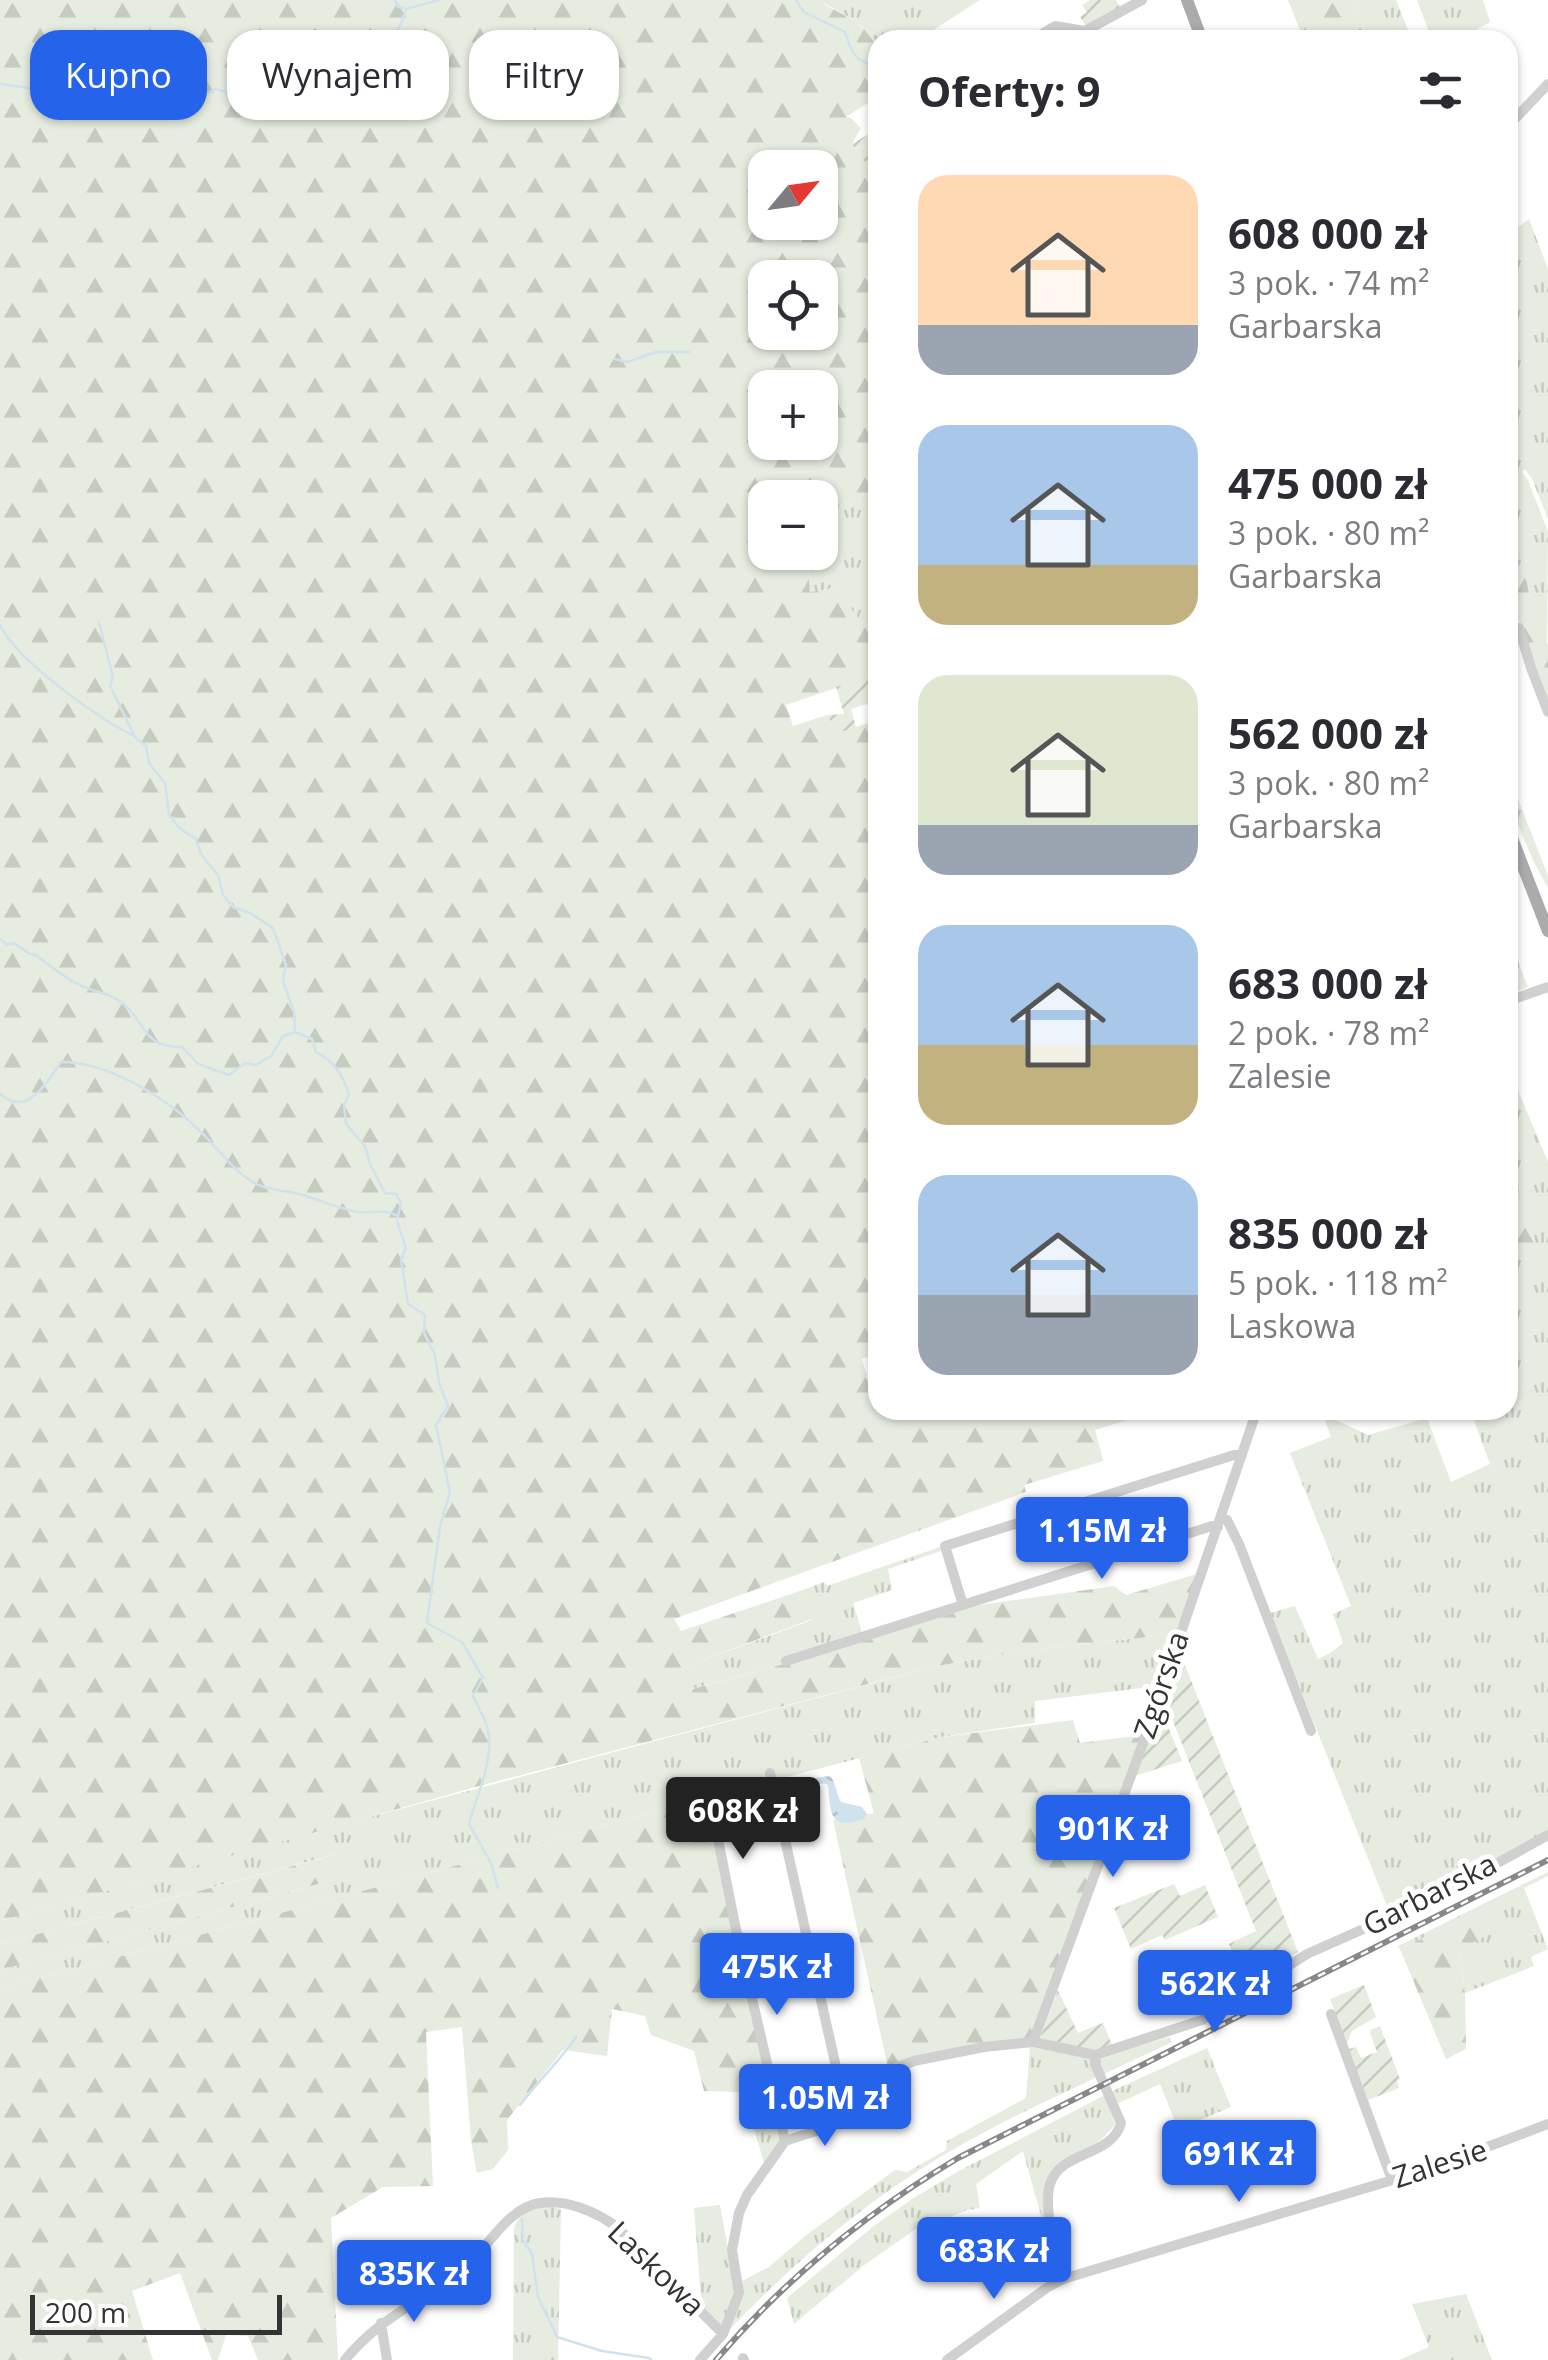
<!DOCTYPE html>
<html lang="pl">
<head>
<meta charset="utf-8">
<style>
  body { margin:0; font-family:"Open Sans",sans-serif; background:#f7f7f7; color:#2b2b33; height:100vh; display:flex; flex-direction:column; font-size:38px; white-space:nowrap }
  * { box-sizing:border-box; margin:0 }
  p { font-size:32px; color:#7c7c81 }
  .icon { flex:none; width:55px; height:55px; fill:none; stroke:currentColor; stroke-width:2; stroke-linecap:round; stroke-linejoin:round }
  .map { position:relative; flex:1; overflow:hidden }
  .panel { position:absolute; left:868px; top:30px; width:650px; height:1390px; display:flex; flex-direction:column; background:#fff; border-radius:30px; box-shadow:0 2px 8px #0004 }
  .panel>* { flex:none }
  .banner { position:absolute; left:30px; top:30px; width:688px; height:90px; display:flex; gap:20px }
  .needle { width:65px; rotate:61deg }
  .controls { position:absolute; left:748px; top:150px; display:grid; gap:20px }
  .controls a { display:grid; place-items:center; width:90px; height:90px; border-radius:20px; background:#fff; box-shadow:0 2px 8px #0004; font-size:50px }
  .scale { position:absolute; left:30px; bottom:25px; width:252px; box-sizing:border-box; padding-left:10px; border:5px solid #333; border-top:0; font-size:28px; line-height:35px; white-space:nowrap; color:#333; -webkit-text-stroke:8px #fff; paint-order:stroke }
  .price { position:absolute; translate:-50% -85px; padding:0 22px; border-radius:10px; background:#2563eb; color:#fff; font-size:32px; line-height:65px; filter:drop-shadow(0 2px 5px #0008) }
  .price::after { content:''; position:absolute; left:50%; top:60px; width:30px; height:22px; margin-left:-15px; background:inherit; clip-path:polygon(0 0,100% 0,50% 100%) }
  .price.active { background:#222; color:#fff }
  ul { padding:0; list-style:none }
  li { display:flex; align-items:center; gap:30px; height:250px; padding:0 50px }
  li span { display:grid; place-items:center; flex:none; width:280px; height:200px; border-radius:30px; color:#555 }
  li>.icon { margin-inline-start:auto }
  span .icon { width:120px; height:120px; fill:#fffc; stroke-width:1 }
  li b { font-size:42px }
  h2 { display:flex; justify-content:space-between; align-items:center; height:120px; padding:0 50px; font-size:42px }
  .pill { padding:0 35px; border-radius:30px; background:#fff; box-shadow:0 2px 8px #0004; font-size:35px; line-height:90px }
  .pill.active { background:#2563eb; color:#fff }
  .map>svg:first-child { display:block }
  .grass { fill:url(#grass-tufts) }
  .forest { fill:url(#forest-firs); fill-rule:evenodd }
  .garden { fill:url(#garden-furrows) }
  .water { fill:url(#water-ripples) }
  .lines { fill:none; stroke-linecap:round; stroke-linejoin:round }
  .stream { stroke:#cfe2ee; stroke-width:2.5 }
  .minor { stroke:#d0d0d0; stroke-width:10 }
  .major { stroke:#ababab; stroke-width:12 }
  .rail-casing { stroke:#888; stroke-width:6 }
  .rail { stroke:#fff; stroke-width:2.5; stroke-dasharray:8; stroke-linecap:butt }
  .labels { text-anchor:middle; stroke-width:10; stroke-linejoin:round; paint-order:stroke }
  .street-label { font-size:30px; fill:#333; stroke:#fff }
</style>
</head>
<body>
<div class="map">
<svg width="1548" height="2360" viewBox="0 0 1548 2360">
  <defs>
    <pattern id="grass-tufts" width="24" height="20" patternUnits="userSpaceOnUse" patternTransform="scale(2.5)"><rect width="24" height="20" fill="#e6ecdf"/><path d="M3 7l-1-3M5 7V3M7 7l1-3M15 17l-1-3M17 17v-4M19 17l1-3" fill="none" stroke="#c6cbc0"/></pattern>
    <pattern id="forest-firs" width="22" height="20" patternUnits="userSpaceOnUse" patternTransform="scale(2.5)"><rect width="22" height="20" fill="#e6ecdf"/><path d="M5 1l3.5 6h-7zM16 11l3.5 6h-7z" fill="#c6cbc0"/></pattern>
    <pattern id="garden-furrows" width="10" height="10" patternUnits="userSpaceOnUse" patternTransform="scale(2.5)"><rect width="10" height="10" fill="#e6ecdf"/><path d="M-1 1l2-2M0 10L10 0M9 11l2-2" fill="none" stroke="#c6cbc0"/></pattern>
    <pattern id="water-ripples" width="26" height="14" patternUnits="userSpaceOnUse" patternTransform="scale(2.5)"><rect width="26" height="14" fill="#cfe2ee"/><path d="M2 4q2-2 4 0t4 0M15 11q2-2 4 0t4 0" fill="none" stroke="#b2c2cd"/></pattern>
  </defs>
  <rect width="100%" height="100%" fill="#fff"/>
  <path class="grass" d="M824,0H980L918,40H878L877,45L858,22L825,4Z
    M1353,0H1396L1412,40H1369Z
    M1417,0H1483L1490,22L1458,40H1432Z
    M1529,219L1548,269V519L1532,479L1525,469L1522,472L1528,480L1548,532L1547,642L1535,603L1530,599L1527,582L1515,558L1508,556V300L1512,297L1508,282V235Z
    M877,491V641L876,642L835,588L810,592L807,558L791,553L820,552V516L867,493Z
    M1508,773L1548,876V887C1531,861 1507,804 1508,773Z
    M1508,936L1528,987L1508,995Z
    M1508,1066L1548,1162V1831L1439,1890L1389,1911L1270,1613L1295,1606L1318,1659L1330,1653L1343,1643L1333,1614L1351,1606L1290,1453L1331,1437L1323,1414L1368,1435L1427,1418L1451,1482L1490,1464L1470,1410H1508Z
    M1090,1410H1160L1095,1430Z
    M940,1547L941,1551L888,1569L892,1590L853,1603L864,1639L799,1660L691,1689L687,1666L812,1620L800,1591L824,1582L827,1586Z
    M1175,1634L1158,1686L1035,1701V1723L941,1737L706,1798L0,1989V1970L333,1880V1855L0,1944V1921L336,1826L937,1666L1028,1650Z
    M1548,1872V1876L1524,1888L1548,1949L1531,1957L1534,1966L1465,1993L1459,1949L1489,1934L1485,1909L1400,1949L1398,1946Z
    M1170,2037L1172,2042C1083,2085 989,2123 906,2179C841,2222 785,2272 731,2328L743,2294L742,2281L769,2267L805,2236L895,2170L907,2172L946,2150L947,2141L1026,2098L1030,2047L1091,2058Z
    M1207,2048L1231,2107L1178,2129L1160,2084L1117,2104L1112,2091Z
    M743,2090L772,2093L784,2140L765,2166Z
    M1105,2095L1115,2124C1085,2168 1031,2146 1047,2222L1043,2223L1023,2151L976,2184L980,2208L967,2210L933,2224L930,2219L863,2266L794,2324L787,2298L875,2225L912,2199L957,2172Z
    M545,2205L561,2209L558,2360H513L514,2229C518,2213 531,2210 545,2205Z
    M720,2205L736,2292L723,2326H717L702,2311L694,2208Z
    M1466,2294L1492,2360H1399L1429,2347L1412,2304Z"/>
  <path class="forest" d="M0,0H824L825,5L858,22L877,45V97L846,117L851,118L861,128L852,144L877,178V491L867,493L820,516V498H765V552L791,553L807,558L810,592L835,588L875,639L877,645V674L786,705L793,726L827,715L839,732L872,722L877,736V772L869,775L874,790L869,855L877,853L878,1353L862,1359L869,1383L877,1381L878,1410H1090L1103,1461L1024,1485L1026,1492L674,1619L681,1631L800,1591L812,1619L687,1666L692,1689L799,1660L980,1605L1114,1586L1126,1595L1197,1574L1175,1634L1028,1650L937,1666L479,1786L0,1921ZM765,168H820V222H765ZM765,278H820V332H765ZM765,388H820V442H765Z
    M1288,0H1353L1369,40H1304Z
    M1508,556L1515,558L1527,582L1530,599L1535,602L1548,645V699L1508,593Z
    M1508,1151L1523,1207L1534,1233L1536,1251L1517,1254L1508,1238Z
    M1073,1720L1080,1743L1142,1735L1030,2040L888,2067L833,1820L874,1813L859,1758L942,1737Z
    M706,1798L724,1896L772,2093L704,2091L694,2051L651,2035L645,2016L612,2009L607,2056L563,2050L507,2120L508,2150L493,2169L477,2173L471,2141L462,2027L426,2032L433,2186L383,2187L331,2218L338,2360H258L248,2336L226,2335L218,2360H212L180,2273L132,2291L153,2360H0V1989Z
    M334,1855L333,1880L0,1970V1944Z
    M1486,1908L1489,1934L1459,1950L1465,1993L1466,2049L1446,2059L1400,1949Z"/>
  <path class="garden" d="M1090,0H1116L1121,9L1087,28L1080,17L1087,12L1082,5Z
    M877,129V178L852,144Z
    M877,674V701L851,709L856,728L838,732L827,715L844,714L836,687Z
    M1177,1654L1181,1655L1298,1952L1245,1983L1229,1944L1256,1931L1163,1696Z
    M1157,1715L1167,1724L1182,1761L1131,1777Z
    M1174,1884L1180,1896L1205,1885L1218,1917L1165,1940L1162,1935L1131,1949L1114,1908Z
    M1364,1985L1376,2017L1352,2031L1347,2043L1330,1999Z
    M1058,1990L1078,2033L1103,2023L1112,2045L1095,2050L1039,2041Z
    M1380,2026L1400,2079L1397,2081L1399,2088L1368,2100L1349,2049L1356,2047L1361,2058L1377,2052L1370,2033L1371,2030Z"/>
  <path class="water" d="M830,1776C836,1782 836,1794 841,1802L862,1807L867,1814L864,1819C829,1831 831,1814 828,1785C822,1781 816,1786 809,1784L808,1779Z"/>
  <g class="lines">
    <path class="stream" d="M395,0L398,7L404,8
      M796,0L804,12L845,32C852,52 854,63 878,65
      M0,84L30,88L64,104L81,101L99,105L141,101L165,107L201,98L215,89L231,93L240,84L253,88L310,63L325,65L334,58H339L345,50H353C375,29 392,58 406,9L439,0
      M615,359L628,362L656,352H689
      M99,622L113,677L110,686L135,737L146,746L149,763L165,783L169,814L179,828L196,839L201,854L218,875L223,895L233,907L250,913L273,928L286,965L283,981L294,1012L295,1032L312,1039L316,1052C335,1062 342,1074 349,1094L344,1106L346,1124L365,1146L370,1164L385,1193L396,1194L401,1203L397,1221L406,1248L401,1260L408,1304L425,1315L424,1333L435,1355L439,1382L448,1406L436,1425L450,1492L440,1526L427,1623L462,1642L483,1678L473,1696C477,1705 484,1716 487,1726C496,1756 477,1794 469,1824L491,1863L498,1888
      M0,625C18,661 95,716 132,735
      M0,939L7,945L14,943L30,954L36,955C49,965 62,976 76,983C93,993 112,992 127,1007C149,1029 143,1046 182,1047L198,1064L229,1075L245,1063L256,1065L271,1056L283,1036L295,1032
      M0,1094C28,1118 47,1082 61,1062C110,1062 170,1100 203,1134C220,1151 238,1177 261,1186C275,1191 292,1191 306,1196C324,1202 340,1209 358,1212C372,1214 382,1208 396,1215
      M520,2105C538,2081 559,2062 576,2037
      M522,2219L523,2240L532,2254L538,2297L557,2337L602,2351L649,2358L651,2360"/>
    <path class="minor" d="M1032,40L1055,26L1085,31L1142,0
      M1508,126L1548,84
      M1519,628L1531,668L1548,712
      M1508,1001L1548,987
      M1420,1410V1412
      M1221,1519L1227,1520L1239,1544L1311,1731
      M963,1605L945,1546L1234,1455H1242
      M786,1661L1212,1526L1218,1527
      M770,1773L843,2098L849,2107
      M716,1829L735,1925L785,2141
      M1331,2014L1392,2180
      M1033,2042L1146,1735L1257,1410
      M1095,2055L1202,2020L1307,1954L1440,1895L1548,1835
      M381,2323L387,2360
      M743,2358L744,2360
      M345,2360C383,2312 436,2297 476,2256C494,2237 512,2207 540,2203C567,2199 597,2212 618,2228L723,2334
      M700,2360L723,2334L739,2293L732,2250L739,2213L747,2195L785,2141L822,2129L841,2115L879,2078L891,2070L914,2061L984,2047L1033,2042L1095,2055V2064L1121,2123C1112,2157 1061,2150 1050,2184C1043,2207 1056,2255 1063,2279
      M947,2360L1048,2287L1063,2279L1426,2170L1548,2124"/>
    <path class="major" d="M1187,0L1202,40
      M1508,828L1548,931"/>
    <defs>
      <path id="rail" d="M716,2360C786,2278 866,2213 958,2158L1548,1860"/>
    </defs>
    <use href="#rail" class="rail-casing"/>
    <use href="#rail" class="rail"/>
  </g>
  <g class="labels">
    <g class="street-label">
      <text transform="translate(1162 1685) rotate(-71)" y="10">Zgórska</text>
      <text transform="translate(1430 1895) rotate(-27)" y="10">Garbarska</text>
      <text transform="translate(1440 2164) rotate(-18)" y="10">Zalesie</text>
      <text transform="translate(656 2269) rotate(44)" y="10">Laskowa</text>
    </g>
  </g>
</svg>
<div class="controls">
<a><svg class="needle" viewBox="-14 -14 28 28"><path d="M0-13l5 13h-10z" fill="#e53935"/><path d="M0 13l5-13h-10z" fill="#7c7c81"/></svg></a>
<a><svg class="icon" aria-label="locate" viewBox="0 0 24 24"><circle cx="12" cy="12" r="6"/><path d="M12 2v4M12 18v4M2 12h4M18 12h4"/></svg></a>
<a>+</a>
<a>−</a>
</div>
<div class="scale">200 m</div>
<b class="price" style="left:1102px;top:1582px">1.15M zł</b>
<b class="price active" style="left:743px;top:1862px">608K zł</b>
<b class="price" style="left:1113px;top:1880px">901K zł</b>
<b class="price" style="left:777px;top:2018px">475K zł</b>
<b class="price" style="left:1215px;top:2035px">562K zł</b>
<b class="price" style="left:825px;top:2149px">1.05M zł</b>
<b class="price" style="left:1239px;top:2205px">691K zł</b>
<b class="price" style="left:994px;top:2302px">683K zł</b>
<b class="price" style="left:414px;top:2325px">835K zł</b>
<div class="banner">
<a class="pill active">Kupno</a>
<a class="pill">Wynajem</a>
<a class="pill">Filtry</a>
</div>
<section class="panel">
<h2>Oferty: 9<svg class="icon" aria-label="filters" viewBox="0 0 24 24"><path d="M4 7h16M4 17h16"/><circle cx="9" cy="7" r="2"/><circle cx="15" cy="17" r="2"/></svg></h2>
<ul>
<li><span style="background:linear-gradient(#ffd9b3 75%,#9aa5b1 0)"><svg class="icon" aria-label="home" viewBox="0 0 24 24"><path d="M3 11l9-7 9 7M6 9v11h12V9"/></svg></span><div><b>608 000 zł</b><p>3 pok. · 74 m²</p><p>Garbarska</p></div></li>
<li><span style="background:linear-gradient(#a9c7e8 70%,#c2b280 0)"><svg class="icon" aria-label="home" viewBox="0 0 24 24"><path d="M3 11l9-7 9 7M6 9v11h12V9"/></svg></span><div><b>475 000 zł</b><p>3 pok. · 80 m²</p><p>Garbarska</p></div></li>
<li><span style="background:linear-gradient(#dfe7d0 75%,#9aa5b1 0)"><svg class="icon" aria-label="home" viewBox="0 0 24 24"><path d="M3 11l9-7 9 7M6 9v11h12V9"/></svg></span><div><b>562 000 zł</b><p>3 pok. · 80 m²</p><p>Garbarska</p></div></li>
<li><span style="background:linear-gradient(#a9c7e8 60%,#c2b280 0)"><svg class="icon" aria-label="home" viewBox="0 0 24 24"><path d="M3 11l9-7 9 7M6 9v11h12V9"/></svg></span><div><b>683 000 zł</b><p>2 pok. · 78 m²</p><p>Zalesie</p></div></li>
<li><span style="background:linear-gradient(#a9c7e8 60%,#9aa5b1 0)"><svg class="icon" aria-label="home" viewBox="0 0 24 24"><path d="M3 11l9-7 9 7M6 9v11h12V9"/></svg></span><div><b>835 000 zł</b><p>5 pok. · 118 m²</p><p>Laskowa</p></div></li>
</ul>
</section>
</div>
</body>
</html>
